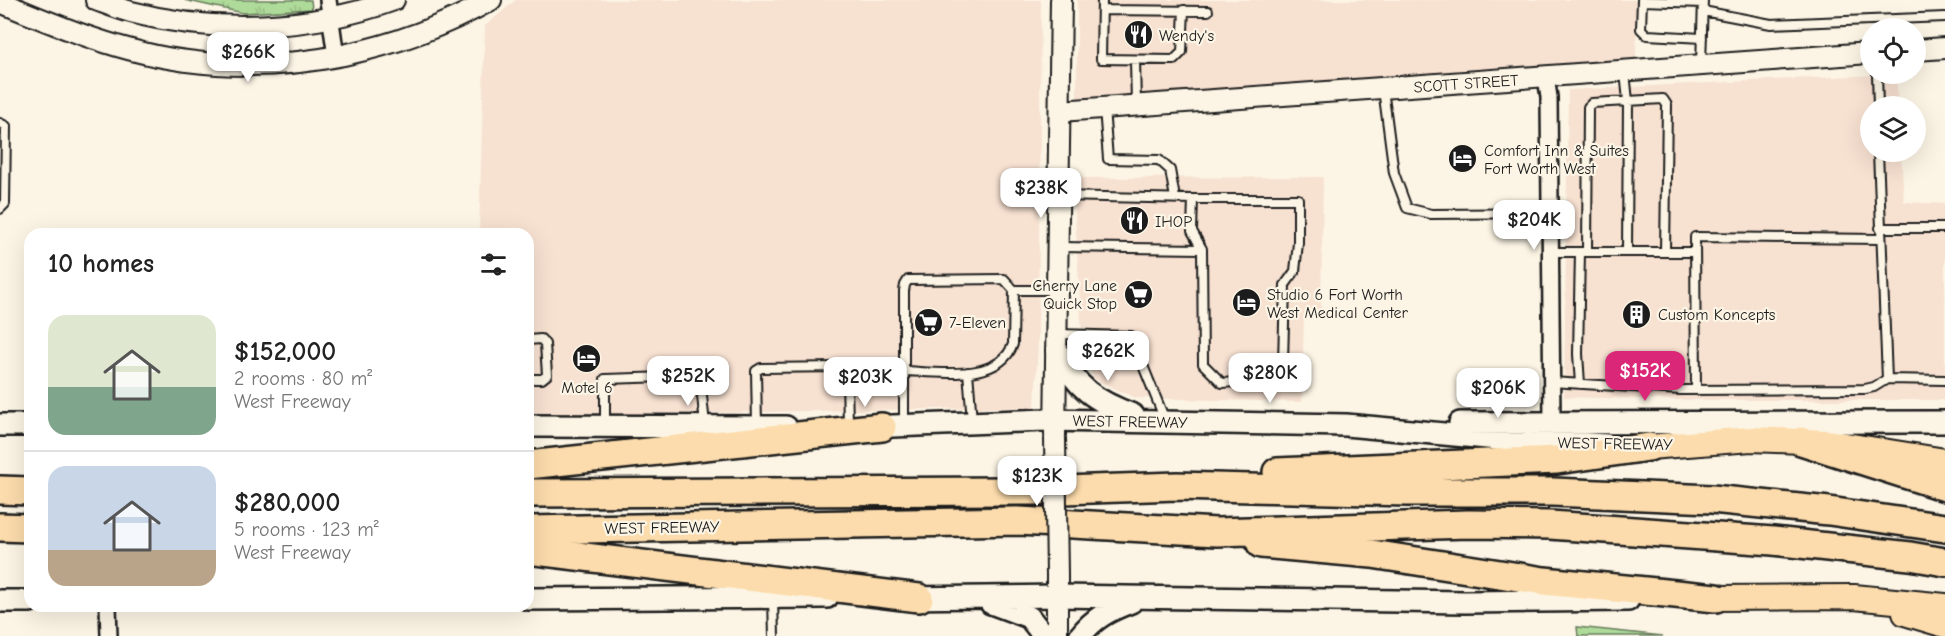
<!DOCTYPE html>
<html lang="en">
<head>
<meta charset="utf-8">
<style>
  body { margin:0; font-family:"Comic Neue",sans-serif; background:#f6f6f6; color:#222; height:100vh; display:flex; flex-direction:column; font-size:22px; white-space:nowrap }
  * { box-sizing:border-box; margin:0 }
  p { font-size:20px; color:#767676 }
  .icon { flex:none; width:33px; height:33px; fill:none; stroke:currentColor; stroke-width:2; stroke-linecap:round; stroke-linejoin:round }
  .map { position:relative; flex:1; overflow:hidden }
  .side { position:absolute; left:24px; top:228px; width:510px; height:384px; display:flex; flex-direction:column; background:#fff; border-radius:18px; box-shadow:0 6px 24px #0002 }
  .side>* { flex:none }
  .tools { position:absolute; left:1860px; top:18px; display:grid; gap:12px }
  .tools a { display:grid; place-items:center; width:66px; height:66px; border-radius:50%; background:#fff; box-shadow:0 6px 24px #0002; font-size:30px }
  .price { position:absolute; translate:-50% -51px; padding:0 14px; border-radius:12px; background:#fff; color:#222; font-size:20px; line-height:39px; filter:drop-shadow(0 2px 3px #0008) }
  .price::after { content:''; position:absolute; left:50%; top:36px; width:18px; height:14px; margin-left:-9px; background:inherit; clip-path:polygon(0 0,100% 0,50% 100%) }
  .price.on { background:#db2777; color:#fff }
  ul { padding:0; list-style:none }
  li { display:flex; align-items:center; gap:18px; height:150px; padding:0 24px }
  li+li { border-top:2px solid #e0e0e0 }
  li span { display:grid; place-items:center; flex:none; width:168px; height:120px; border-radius:18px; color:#555 }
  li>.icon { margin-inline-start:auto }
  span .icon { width:72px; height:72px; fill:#fffc; stroke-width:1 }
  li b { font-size:26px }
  h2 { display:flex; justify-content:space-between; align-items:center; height:72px; padding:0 24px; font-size:26px }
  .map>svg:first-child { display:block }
  .built { fill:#f7e1d1 }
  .grass { fill:url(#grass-tufts); stroke:#667c5b; stroke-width:1.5 }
  .park { fill:#afdb9a; stroke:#667c5b; stroke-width:1.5 }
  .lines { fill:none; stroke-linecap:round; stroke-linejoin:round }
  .service-casing { stroke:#1c1c1c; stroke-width:12 }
  .minor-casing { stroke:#1c1c1c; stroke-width:20 }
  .tertiary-casing { stroke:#1c1c1c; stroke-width:24 }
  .secondary-casing { stroke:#1c1c1c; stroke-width:26 }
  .primary-casing { stroke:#1c1c1c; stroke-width:28 }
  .motorway-casing { stroke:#1c1c1c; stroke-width:32 }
  .service { stroke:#fcf5e5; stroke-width:8 }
  .minor { stroke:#fcf5e5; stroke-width:15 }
  .tertiary { stroke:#fcf5e5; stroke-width:20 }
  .secondary { stroke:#fcf5e5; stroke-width:21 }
  .primary { stroke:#fcdcac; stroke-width:24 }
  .motorway { stroke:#fcdcac; stroke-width:27 }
  .tertiary-bridge-casing { stroke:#1c1c1c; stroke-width:24; stroke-linecap:butt }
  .tertiary-bridge { stroke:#fcf5e5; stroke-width:20 }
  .labels { text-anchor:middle; stroke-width:4.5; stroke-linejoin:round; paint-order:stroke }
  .poi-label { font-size:16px; fill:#1c1c1c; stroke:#fcf5e5; text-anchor:start }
  .street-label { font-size:16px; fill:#1c1c1c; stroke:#fcf5e5 }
</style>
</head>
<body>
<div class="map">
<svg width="1945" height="636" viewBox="0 0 1945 636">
  <defs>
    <pattern id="grass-tufts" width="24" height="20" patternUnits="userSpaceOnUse" patternTransform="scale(1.5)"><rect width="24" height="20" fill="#afdb9a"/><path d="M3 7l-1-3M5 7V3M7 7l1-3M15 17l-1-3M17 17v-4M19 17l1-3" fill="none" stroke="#96bb84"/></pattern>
  </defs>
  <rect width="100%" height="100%" fill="#fcf5e5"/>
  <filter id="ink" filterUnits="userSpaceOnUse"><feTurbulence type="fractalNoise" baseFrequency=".0167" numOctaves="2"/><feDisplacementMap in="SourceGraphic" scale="12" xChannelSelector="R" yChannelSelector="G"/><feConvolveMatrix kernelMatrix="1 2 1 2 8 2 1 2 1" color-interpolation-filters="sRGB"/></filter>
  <g filter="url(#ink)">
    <path class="built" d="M516,0H1041L1038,342L1035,407L528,416V234H479L485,26Z
      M1077,0H1637L1636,58L1077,99Z
      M1896,74L1898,106H1870V152H1901L1904,202L1945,204V400H1679L1564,397L1568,90Z
      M1323,177L1321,311L1304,313L1302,402L1136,398L1094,379L1083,352L1073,178Z"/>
    <path class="grass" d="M184,0H311L312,9L243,13Z"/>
    <path class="park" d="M1577,627L1663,636H1578Z"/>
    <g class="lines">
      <defs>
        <path id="service" d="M1102,0L1101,59L1174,60L1182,52L1184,10
          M1642,0L1641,29L1647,35L1702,38
          M1642,1L1703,3
          M1102,10L1208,11
          M1703,11L1771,24L1945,17
          M1135,60L1136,104
          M1701,64L1703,0
          M1625,72L1628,101L1627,252
          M1877,74L1878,106
          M1383,89L1394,173L1407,208L1431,214L1550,213
          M1104,108L1108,159L1159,160L1170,170L1175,198
          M0,123L6,126L5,204L0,209
          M1878,152L1887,379L1945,380
          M1060,196L1193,199L1192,231L1202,249L1203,364L1222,383L1235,382
          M1193,199H1298V243L1295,271L1285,285L1283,362L1274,382H1248
          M1880,228H1945
          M1059,247L1202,249
          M1550,252H1695
          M1580,252L1578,354L1580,384
          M1587,252L1588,107L1592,103L1663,99L1667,105L1665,252
          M1058,334L1131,336L1165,420
          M528,340L541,339L545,344L547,375L542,379H528
          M904,371C936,372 1000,383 1013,344L1014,290
          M968,372L972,421
          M1551,382L1681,390L1865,389L1874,387L1887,379
          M1696,390L1695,237L1880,239
          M605,424V379L700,376L705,425
          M757,425L756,371L761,368L841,367L847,376L848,426
          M904,425V291L905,285L908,280L1004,279L1014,290H1057
          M773,599L774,636"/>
        <path id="minor" d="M328,0L336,57
          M1546,78L1549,97L1552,422
          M108,606L109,636"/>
        <path id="tertiary" d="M96,0C107,4 119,9 131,12C215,34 312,30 394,0
          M0,2C60,27 122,53 187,61C292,75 399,51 491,0
          M1916,50L1945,48
          M1060,111L1870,53
          M1055,435L1061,0
          M1057,575V636"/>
        <path id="secondary" d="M1057,351C1076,388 1095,401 1133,415
          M1460,423L1945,422
          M0,425H30
          M528,426L786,427
          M868,427L1045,420L1346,425L1520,441L1607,445
          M904,598L1057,596L1465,602L1628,600
          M528,599L827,597
          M0,601H30
          M991,603L1029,617L1044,636
          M1080,636C1094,618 1109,610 1131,602"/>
        <path id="primary" d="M1649,447L1751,439L1827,442L1945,461
          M1716,598L1854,597L1945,606
          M1905,613L1945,625"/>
        <path id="motorway" d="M1801,441L1945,487
          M528,465L882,427
          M1277,472L1557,460L1649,447
          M0,490L30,491
          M528,493L1035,491L1177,486L1407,492H1553L1712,499L1829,511L1945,528
          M0,527L30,528
          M528,530L1019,521L1217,532L1468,524L1550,525L1773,541L1910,556L1945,562
          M1261,544L1372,554L1544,581L1716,598
          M528,550L919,598"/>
      </defs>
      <use href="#service" class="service-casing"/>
      <use href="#minor" class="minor-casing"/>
      <use href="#tertiary" class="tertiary-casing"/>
      <use href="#secondary" class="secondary-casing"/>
      <use href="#primary" class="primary-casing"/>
      <use href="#motorway" class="motorway-casing"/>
      <use href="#service" class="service"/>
      <use href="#minor" class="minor"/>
      <use href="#tertiary" class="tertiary"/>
      <use href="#secondary" class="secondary"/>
      <use href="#primary" class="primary"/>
      <use href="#motorway" class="motorway"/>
      <defs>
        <path id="tertiary-bridge" d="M1055,438L1057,575"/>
      </defs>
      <use href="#tertiary-bridge" class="tertiary-bridge-casing"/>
      <use href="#tertiary-bridge" class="tertiary-bridge"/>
    </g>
  </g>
  <defs>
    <symbol id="restaurant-disc" viewBox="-11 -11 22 22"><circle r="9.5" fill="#1c1c1c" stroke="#fcf5e5"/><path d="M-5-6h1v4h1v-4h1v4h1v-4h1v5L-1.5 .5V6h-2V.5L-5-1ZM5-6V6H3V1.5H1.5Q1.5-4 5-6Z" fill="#fff"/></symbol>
    <symbol id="hotel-disc" viewBox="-11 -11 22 22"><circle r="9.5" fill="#1c1c1c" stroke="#fcf5e5"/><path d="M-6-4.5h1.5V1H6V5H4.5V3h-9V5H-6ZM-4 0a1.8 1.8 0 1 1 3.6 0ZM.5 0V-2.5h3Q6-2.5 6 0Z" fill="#fff"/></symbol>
    <symbol id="supermarket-disc" viewBox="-11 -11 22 22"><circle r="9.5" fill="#1c1c1c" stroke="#fcf5e5"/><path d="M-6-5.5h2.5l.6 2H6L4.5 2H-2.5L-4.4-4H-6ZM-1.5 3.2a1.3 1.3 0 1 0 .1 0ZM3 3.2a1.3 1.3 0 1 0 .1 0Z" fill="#fff"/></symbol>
    <symbol id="building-disc" viewBox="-11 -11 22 22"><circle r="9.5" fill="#1c1c1c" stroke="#fcf5e5"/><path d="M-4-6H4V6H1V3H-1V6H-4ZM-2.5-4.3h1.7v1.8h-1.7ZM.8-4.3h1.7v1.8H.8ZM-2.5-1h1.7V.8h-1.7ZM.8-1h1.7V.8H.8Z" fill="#fff"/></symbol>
  </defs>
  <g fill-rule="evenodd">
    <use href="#restaurant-disc" x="1122" y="18" width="33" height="33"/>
    <use href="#hotel-disc" x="1446" y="142" width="33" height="33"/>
    <use href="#restaurant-disc" x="1118" y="204" width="33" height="33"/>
    <use href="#supermarket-disc" x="1122" y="278" width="33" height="33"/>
    <use href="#hotel-disc" x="1230" y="286" width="33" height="33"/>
    <use href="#building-disc" x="1620" y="298" width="33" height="33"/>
    <use href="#supermarket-disc" x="912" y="306" width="33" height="33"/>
    <use href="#hotel-disc" x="570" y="342" width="33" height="33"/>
  </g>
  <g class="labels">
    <g class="poi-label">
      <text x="1159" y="41">Wendy's</text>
      <text x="1484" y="156">Comfort Inn &amp; Suites<tspan x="1484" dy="18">Fort Worth West</tspan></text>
      <text x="1155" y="227">IHOP</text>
      <text x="1117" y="291" text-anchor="end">Cherry Lane<tspan x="1117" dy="18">Quick Stop</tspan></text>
      <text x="1267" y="300">Studio 6 Fort Worth<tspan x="1267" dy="18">West Medical Center</tspan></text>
      <text x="1658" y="320">Custom Koncepts</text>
      <text x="949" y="328">7-Eleven</text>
      <text x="587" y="393" text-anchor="middle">Motel 6</text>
    </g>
    <g class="street-label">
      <text transform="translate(1466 83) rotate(-4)" y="6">SCOTT STREET</text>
      <text transform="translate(1130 421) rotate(1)" y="6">WEST FREEWAY</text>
      <text transform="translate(1615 443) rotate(1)" y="6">WEST FREEWAY</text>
      <text transform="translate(662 527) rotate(-1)" y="6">WEST FREEWAY</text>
    </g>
  </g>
</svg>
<div class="tools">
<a><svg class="icon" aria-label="locate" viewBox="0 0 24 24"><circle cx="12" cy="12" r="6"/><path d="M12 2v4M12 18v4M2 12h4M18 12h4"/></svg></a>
<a><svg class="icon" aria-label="layers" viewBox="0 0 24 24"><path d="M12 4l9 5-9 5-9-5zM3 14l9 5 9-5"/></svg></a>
</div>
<b class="price" style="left:248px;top:83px">$266K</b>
<b class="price" style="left:1041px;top:219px">$238K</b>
<b class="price" style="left:1534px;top:251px">$204K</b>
<b class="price" style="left:1108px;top:382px">$262K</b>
<b class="price on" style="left:1645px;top:402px">$152K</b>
<b class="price" style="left:1270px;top:404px">$280K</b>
<b class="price" style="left:688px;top:407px">$252K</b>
<b class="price" style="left:865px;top:408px">$203K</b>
<b class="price" style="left:1498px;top:419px">$206K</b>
<b class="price" style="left:1037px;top:507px">$123K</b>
<section class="side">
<h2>10 homes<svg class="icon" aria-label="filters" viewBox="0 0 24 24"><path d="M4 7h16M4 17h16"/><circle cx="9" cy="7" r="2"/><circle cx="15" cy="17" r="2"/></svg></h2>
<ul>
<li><span style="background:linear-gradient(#dfe7d0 60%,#7fa58c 0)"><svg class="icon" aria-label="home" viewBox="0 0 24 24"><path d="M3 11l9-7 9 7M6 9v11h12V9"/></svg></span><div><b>$152,000</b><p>2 rooms · 80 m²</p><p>West Freeway</p></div></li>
<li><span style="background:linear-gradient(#c9d6e8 70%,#b9a48a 0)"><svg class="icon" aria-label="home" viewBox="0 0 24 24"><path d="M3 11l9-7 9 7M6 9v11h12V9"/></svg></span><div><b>$280,000</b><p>5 rooms · 123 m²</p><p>West Freeway</p></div></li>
</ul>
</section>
</div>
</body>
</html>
